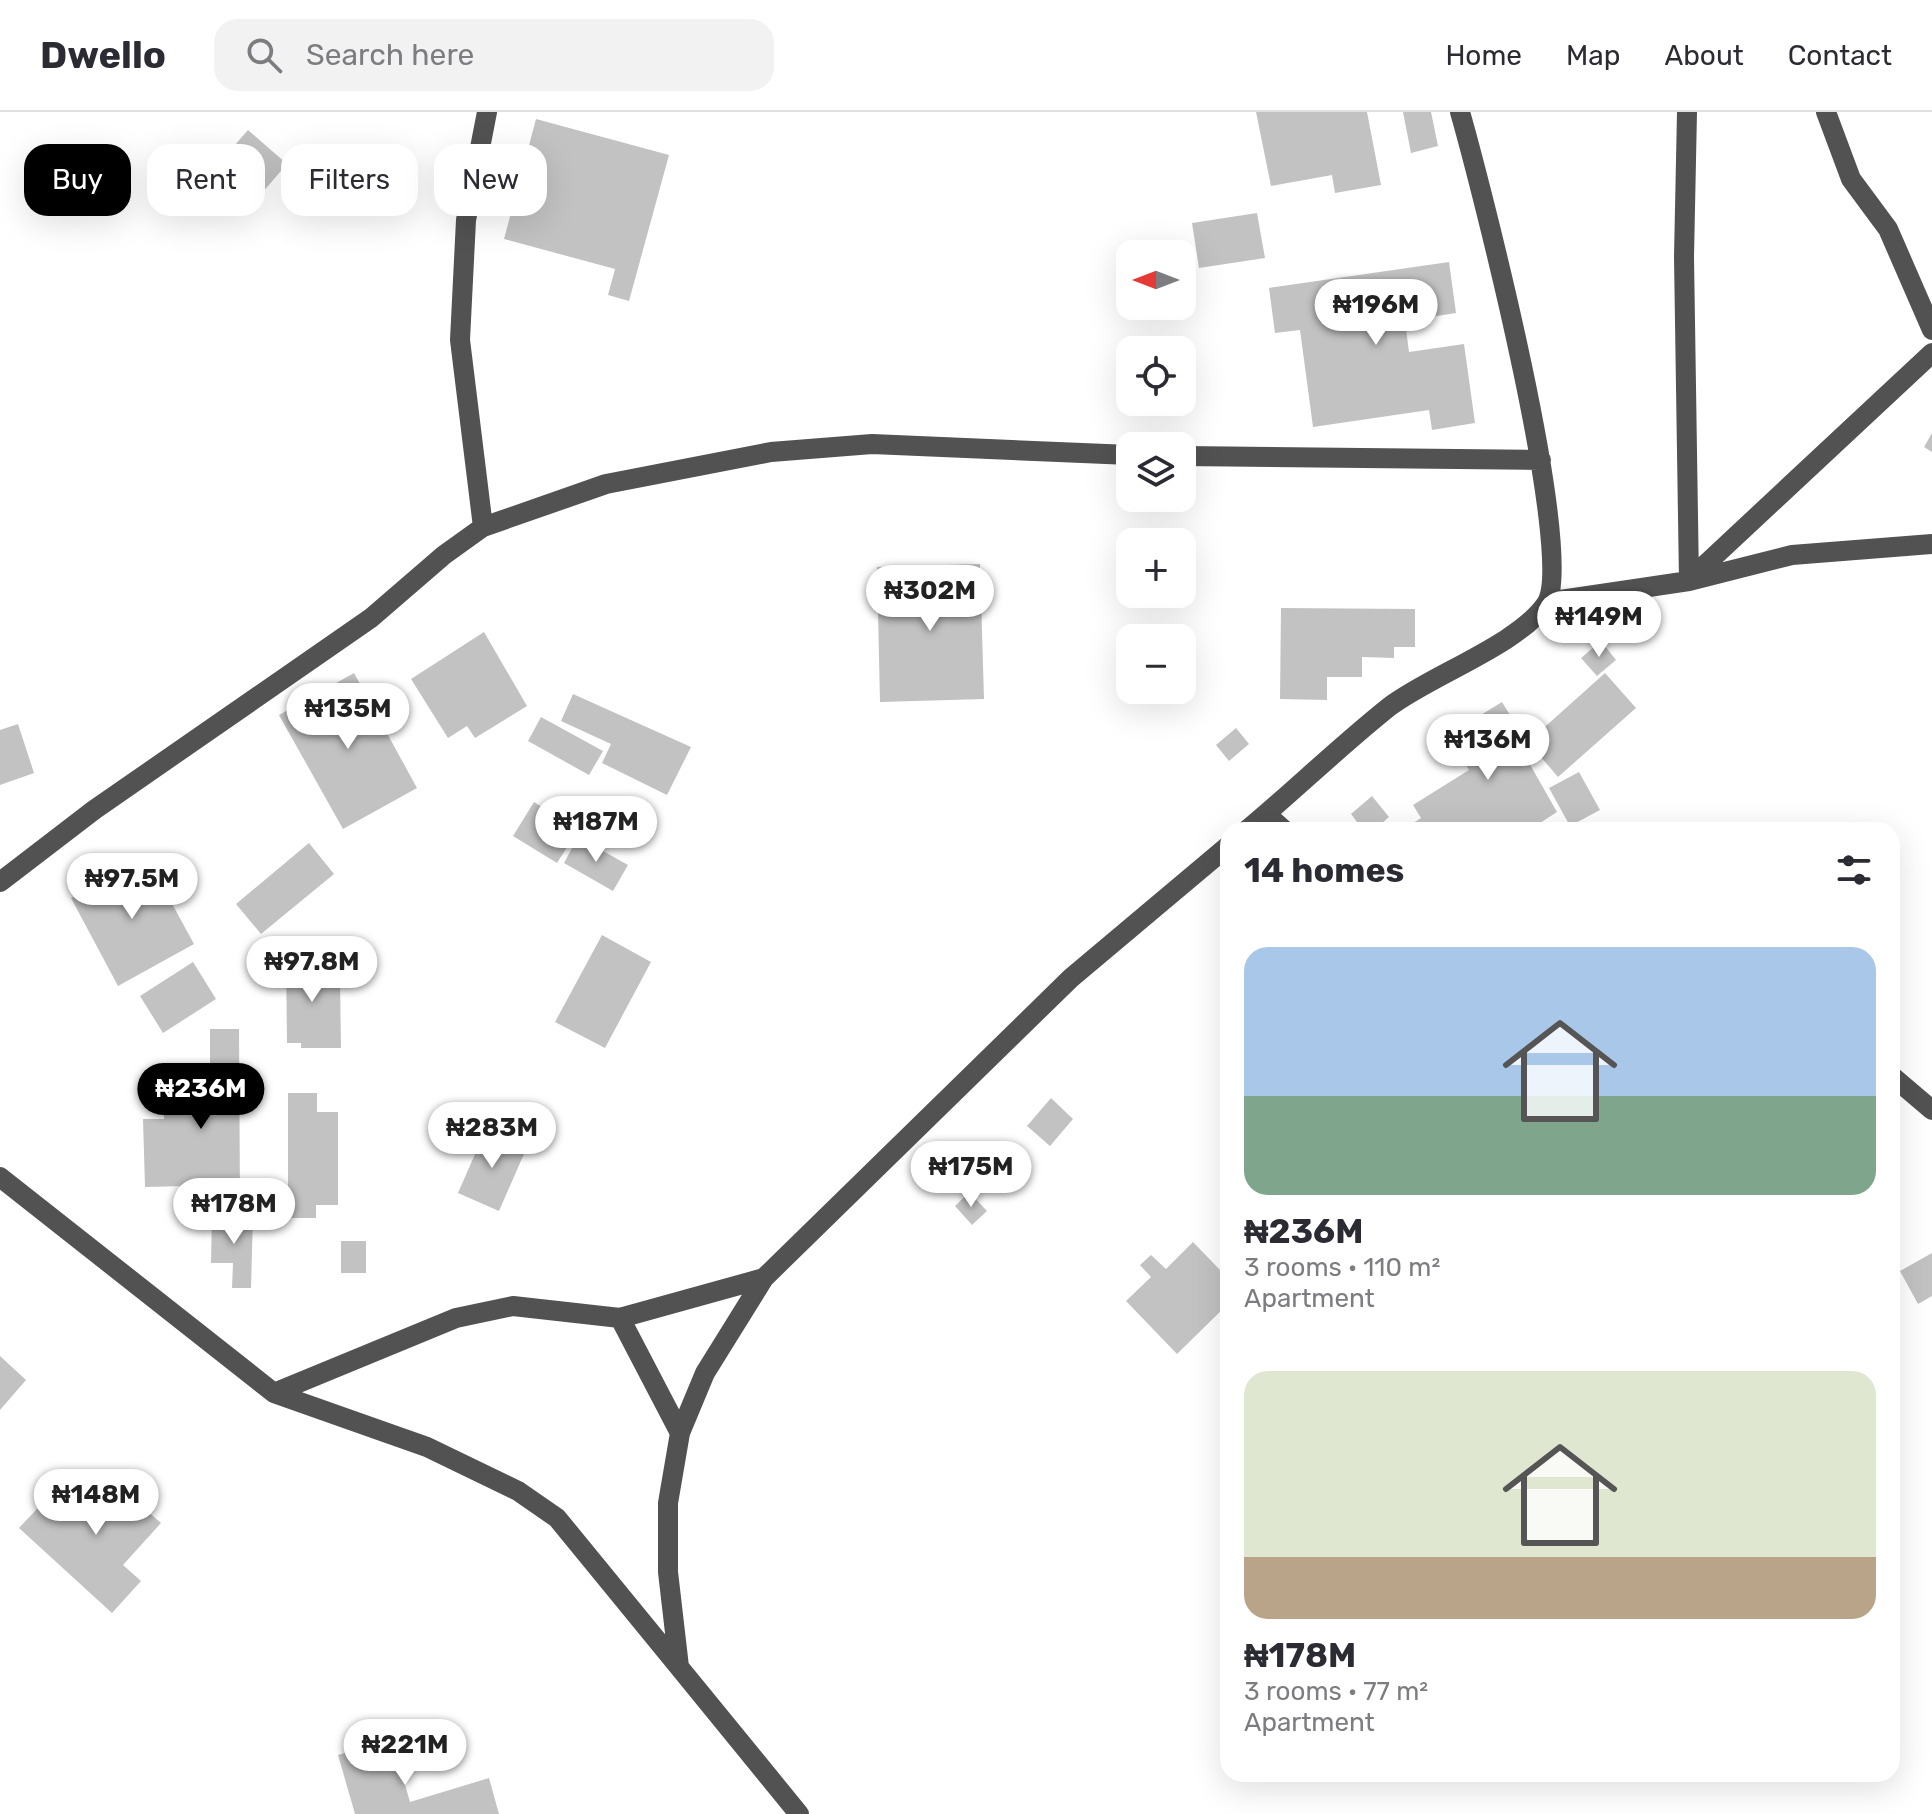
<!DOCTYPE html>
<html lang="en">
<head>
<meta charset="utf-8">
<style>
  body { margin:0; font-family:Rubik,sans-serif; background:#f2f2f3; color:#2b2b33; height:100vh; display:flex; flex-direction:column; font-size:30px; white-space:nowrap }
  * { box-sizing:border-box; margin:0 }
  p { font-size:26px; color:#7c7c81 }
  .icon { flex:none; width:44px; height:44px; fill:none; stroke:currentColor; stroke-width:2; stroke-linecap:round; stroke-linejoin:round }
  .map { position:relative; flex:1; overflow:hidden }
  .sheet { position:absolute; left:1220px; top:710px; width:680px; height:960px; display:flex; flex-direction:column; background:#fff; border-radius:24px; box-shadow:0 8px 32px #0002 }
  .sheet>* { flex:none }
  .banner { position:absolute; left:24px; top:32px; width:760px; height:72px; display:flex; gap:16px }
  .needle { width:52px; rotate:270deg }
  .fabs { position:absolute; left:1116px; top:128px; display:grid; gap:16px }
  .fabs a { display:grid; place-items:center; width:80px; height:80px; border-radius:16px; background:#fff; box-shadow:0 8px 32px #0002; font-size:40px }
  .price { position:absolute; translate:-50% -68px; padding:0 18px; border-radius:28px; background:#fff; color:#222; font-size:26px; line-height:52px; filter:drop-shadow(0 2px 4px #0008) }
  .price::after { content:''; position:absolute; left:50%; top:48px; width:24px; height:18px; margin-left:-12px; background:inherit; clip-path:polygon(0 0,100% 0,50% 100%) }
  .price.selected { background:#000; color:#fff }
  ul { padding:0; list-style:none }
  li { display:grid; align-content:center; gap:16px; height:424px; padding:0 24px }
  li span { display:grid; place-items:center; height:248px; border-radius:24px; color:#555 }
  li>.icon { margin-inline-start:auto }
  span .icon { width:144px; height:144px; fill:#fffc; stroke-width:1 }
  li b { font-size:34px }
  h2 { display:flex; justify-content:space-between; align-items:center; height:96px; padding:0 24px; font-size:34px }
  .chip { padding:0 28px; border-radius:24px; background:#fff; box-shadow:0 8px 32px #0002; font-size:28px; line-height:72px }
  .chip.selected { background:#000; color:#fff }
  header { display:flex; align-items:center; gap:48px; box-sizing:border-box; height:112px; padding:0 40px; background:#fff; border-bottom:2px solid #e1e1e2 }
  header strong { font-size:38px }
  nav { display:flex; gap:44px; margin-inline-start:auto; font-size:28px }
  .search { width:560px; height:72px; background:#f2f2f3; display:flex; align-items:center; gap:20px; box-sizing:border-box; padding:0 28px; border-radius:24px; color:#7c7c81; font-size:30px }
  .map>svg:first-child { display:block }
  .building { fill:#c2c2c2 }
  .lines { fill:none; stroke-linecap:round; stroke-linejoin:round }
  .minor { stroke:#525252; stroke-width:20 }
</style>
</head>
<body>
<header>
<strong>Dwello</strong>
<div class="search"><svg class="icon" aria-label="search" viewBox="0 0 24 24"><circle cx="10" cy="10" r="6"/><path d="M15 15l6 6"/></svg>Search here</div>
<nav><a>Home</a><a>Map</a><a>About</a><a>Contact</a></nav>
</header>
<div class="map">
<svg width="1932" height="1702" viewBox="0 0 1932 1702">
  <rect width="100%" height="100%" fill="#fff"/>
  <path class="building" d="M1256,0H1367L1381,73L1335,81L1332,63L1271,74Z
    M1403,0H1431L1438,34L1411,41Z
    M536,7L669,43L629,189L608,183L615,157L504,127Z
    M248,18L287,52L244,102L205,67Z
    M1257,101L1265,146L1199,156L1192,111Z
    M1449,150L1456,201L1405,209L1409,240L1464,232L1475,311L1432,318L1429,298L1313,315L1300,218L1275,221L1269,176Z
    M1932,321V340L1924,335Z
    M980,452L984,587L880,590L877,455Z
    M1281,496L1415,497V535H1394V546L1362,545V565H1327V588L1280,587Z
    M484,520L527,594L475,626L467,614L448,626L411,567Z
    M1601,529L1616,548L1597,564L1581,546Z
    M354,561L417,676L343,717L279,603Z
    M1605,561L1636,596L1558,665L1528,630Z
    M573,582L691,635L667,683L602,651L611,632L561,609Z
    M1502,590L1524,626L1510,635L1517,646L1524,642L1557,700L1529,718H1417L1413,711L1421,706L1413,693L1469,658L1448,623Z
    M541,605L603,639L589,663L528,629Z
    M18,612L34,661L0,673V618Z
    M1236,616L1249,632L1229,649L1216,633Z
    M1579,660L1600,698L1570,714L1549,676Z
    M1372,684L1389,705L1379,714L1382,718H1363L1351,702Z
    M534,690L578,718L557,751L513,724Z
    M578,725L628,753L613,779L564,751Z
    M309,731L334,762L261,822L236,792Z
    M146,744L194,832L118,874L71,786Z
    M602,823L651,850L605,936L555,910Z
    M325,843V867L340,866L341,936H301V931H287L286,844Z
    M193,850L216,887L163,921L140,884Z
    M210,917H239L240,1092L188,1093V1074L145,1075L143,1007H164V985H182V963H210Z
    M288,981H317V1000H338V1093H316V1106H288Z
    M1051,986L1073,1007L1050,1034L1027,1014Z
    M486,1017L527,1035L499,1099L458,1081Z
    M969,1080L987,1099L972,1113L955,1094Z
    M212,1102L253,1103L251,1176H232L233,1151H211Z
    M341,1129H366V1161H341Z
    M1193,1130L1222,1160L1228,1154V1192L1177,1242L1126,1189L1151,1165L1140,1153L1151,1143L1166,1157Z
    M1932,1141V1184L1918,1192L1900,1159Z
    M0,1244L26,1268L0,1298Z
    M102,1361L124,1380L134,1368L155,1386L145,1397L161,1411L123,1453L141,1469L112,1501L19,1416L51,1382L69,1398Z
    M392,1627L410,1690L489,1666L499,1702H355L338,1643Z"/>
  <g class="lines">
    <path class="minor" d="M1687,0L1684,145L1689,469
      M1826,0L1851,67L1888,117L1932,218
      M1182,344L1541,348
      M483,415L460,228L466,108L487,0
      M1691,466L1932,241
      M1547,490L1689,469L1792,443L1932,432
      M1266,702L1284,718
      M1247,718C1295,678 1340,634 1389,595C1429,564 1518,533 1546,492C1577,445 1480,70 1460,0
      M0,770L94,698L371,506L444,443L483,415L606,372L771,340L872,332L1130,343
      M1892,964L1932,998
      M0,1065L274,1281L427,1335L518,1379L557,1406L679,1555
      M620,1206L680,1321
      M274,1281L456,1206L513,1194L620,1206L764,1166
      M799,1702L679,1555L668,1460V1391L680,1321L705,1261L764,1166L1071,866L1228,734"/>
  </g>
</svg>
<div class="fabs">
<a><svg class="needle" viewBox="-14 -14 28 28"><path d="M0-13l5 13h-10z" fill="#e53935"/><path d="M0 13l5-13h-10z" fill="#7c7c81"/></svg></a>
<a><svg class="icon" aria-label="locate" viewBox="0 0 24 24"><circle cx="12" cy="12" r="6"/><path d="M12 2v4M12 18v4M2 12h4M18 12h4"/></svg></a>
<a><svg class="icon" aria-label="layers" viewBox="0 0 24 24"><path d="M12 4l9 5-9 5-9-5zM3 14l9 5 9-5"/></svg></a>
<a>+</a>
<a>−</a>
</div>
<b class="price" style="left:1376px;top:235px">₦196M</b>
<b class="price" style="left:930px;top:521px">₦302M</b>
<b class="price" style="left:1599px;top:547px">₦149M</b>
<b class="price" style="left:348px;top:639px">₦135M</b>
<b class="price" style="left:1488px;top:670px">₦136M</b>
<b class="price" style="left:596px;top:752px">₦187M</b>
<b class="price" style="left:132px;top:809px">₦97.5M</b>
<b class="price" style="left:312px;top:892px">₦97.8M</b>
<b class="price selected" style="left:201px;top:1019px">₦236M</b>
<b class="price" style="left:492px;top:1058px">₦283M</b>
<b class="price" style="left:971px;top:1097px">₦175M</b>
<b class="price" style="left:234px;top:1134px">₦178M</b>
<b class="price" style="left:96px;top:1425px">₦148M</b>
<b class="price" style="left:405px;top:1675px">₦221M</b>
<div class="banner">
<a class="chip selected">Buy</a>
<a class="chip">Rent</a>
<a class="chip">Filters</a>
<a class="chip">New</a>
</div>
<section class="sheet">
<h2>14 homes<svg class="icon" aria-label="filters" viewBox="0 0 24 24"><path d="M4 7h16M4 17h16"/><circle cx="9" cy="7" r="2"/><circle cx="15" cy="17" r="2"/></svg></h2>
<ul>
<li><span style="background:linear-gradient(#a9c7e8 60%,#7fa58c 0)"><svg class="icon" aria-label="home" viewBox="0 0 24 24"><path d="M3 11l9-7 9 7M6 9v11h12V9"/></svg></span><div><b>₦236M</b><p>3 rooms · 110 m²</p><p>Apartment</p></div></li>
<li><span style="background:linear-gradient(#dfe7d0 75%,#b9a48a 0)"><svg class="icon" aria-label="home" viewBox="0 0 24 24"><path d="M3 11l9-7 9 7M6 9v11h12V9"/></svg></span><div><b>₦178M</b><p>3 rooms · 77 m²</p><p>Apartment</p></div></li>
</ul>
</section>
</div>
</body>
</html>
